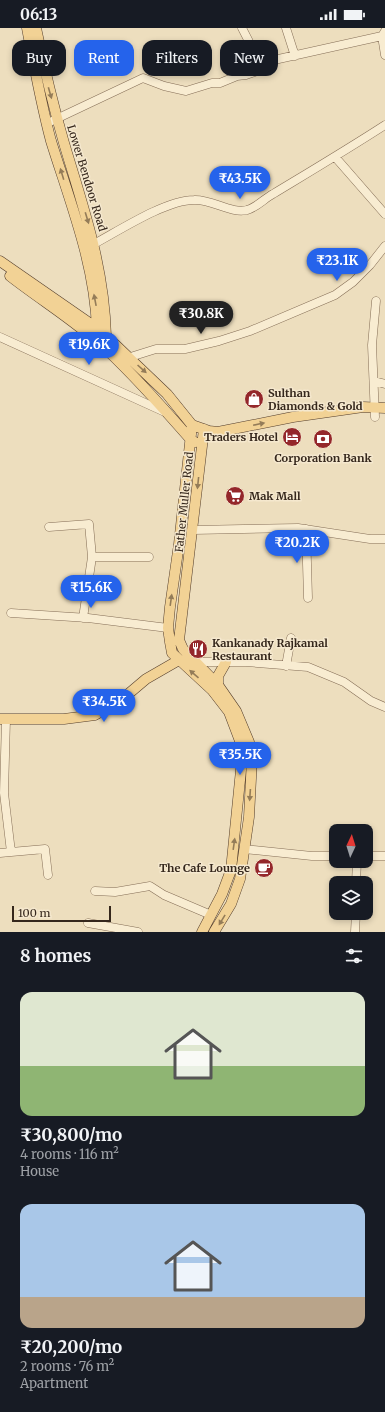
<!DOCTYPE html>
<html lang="en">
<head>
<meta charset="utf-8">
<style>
  body { margin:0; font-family:Merriweather,serif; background:#20242c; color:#f1f3f6; height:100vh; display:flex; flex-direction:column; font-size:15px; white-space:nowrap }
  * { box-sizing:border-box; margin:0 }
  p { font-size:13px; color:#9ea1a6 }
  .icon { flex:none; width:22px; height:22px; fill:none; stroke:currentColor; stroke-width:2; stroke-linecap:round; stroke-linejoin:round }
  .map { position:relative; height:904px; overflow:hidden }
  .panel { display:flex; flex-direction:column; background:#171b24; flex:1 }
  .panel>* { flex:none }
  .guide { position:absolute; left:12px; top:12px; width:361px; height:36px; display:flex; gap:8px }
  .needle { width:26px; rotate:4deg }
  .controls { position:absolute; left:329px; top:796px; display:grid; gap:8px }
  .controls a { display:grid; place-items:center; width:44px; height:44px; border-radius:8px; background:#171b24; box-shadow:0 2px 6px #0003; font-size:20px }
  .scale { position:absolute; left:12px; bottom:10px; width:99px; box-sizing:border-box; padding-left:4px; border:2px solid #35271c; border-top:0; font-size:11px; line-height:14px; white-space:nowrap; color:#35271c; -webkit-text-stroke:3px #f5e8ce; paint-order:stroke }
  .price { position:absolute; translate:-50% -34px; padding:0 9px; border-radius:14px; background:#2563eb; color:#fff; font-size:13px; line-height:26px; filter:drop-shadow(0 1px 2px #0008) }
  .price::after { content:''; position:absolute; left:50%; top:24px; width:12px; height:9px; margin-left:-6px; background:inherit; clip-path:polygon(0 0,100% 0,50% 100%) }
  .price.current { background:#222; color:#fff }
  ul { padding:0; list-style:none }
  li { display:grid; align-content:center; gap:8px; height:212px; padding:0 20px }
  li span { display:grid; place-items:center; height:124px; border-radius:12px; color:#555 }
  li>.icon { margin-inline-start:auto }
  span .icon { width:72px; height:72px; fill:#fffc; stroke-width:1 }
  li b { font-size:17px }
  h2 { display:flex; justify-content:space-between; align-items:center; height:48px; padding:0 20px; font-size:17px }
  .pill { padding:0 14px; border-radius:12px; background:#171b24; box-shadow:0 2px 6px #0003; font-size:14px; line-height:36px }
  .pill.current { background:#2563eb; color:#fff }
  .status { display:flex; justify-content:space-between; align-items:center; height:28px; padding:0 20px; background:#171b24; direction:ltr }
  .status svg { height:11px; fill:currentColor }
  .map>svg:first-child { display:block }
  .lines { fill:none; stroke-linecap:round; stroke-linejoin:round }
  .minor-casing { stroke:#856e57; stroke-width:9 }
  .major-casing { stroke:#533d2c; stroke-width:11 }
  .minor { stroke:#f8ecd1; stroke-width:8 }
  .major { stroke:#f2d295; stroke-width:10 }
  .oneway { fill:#947c58 }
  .labels { text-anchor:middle; stroke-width:3; stroke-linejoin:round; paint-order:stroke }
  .street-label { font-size:11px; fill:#35271c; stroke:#f5e8ce }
  .poi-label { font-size:11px; font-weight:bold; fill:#35271c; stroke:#f5e8ce; text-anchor:start }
</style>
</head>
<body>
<div class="status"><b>06:13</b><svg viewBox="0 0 49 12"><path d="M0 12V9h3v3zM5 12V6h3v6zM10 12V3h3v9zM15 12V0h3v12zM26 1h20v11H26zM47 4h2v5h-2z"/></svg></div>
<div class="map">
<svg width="385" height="904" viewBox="0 0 385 904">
  <rect width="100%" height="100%" fill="#eddebe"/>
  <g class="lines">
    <defs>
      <path id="minor" d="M242,0L263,41
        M286,0L295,28
        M382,8L385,27
        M52,93L143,50L164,58L186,63L212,55H220L237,48L246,47L263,41L274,32L382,8L385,3
        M336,130L385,186
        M88,217L94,216C120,202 166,172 194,172C212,171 231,186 247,182C256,180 265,170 273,166C311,143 348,121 385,97
        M0,309L167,385
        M124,331L156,321H185L219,313L250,303L335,267L353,254L370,237L385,218
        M374,353L385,356
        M375,389L372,317L376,273
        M49,499L89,496L92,529L83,590
        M306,501L308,570
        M193,502L298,500L370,511H385
        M92,529H149
        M11,585L88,590L168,600
        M195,634H246L308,639L344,654L371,673L385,679
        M286,638L291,610
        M244,821L312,828H336
        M11,824L45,821L48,847
        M0,825L11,824L4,765L6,691
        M366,828H385
        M356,855L357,833
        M95,863L115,864L150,858L164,867L211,887
        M88,895L138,904
        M355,904L356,885"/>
      <path id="major" d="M27,0C34,37 41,76 51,113C70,174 95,236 97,301L91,308
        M36,0C44,39 53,77 64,115C84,182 104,238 106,308L98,315
        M0,233L101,303L167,366L192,397L209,403L218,404L293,389L363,379L385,380
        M10,248C42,273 77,294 107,322C137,350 165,382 192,413L195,414
        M192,397L179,516L170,579L168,600L170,614L172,625L212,662L229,684L240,713L242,732L231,842L222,866L202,904
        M204,401L179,612L183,621L218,657L236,683L249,714L252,731L249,789L240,851L231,876L214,904
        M218,657V648L226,634
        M0,691H64L95,687L120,673L146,651L179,632L185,633"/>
    </defs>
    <use href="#minor" class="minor-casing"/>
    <use href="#major" class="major-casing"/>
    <use href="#minor" class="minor"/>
    <use href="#major" class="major"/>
  </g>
  <defs><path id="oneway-solid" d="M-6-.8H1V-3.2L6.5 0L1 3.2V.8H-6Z"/></defs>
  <g class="oneway">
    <use href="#oneway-solid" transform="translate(50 65) rotate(74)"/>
    <use href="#oneway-solid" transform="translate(62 146) rotate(-107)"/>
    <use href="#oneway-solid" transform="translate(87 190) rotate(73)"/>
    <use href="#oneway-solid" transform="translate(95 272) rotate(-101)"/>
    <use href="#oneway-solid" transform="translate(142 341) rotate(42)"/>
    <use href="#oneway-solid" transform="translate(259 396) rotate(-12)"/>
    <use href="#oneway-solid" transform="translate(198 455) rotate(96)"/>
    <use href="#oneway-solid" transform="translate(171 572) rotate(-82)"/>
    <use href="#oneway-solid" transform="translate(194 646) rotate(-139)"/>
    <use href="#oneway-solid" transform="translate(250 767) rotate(94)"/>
    <use href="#oneway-solid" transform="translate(234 816) rotate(-82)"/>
    <use href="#oneway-solid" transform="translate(222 892) rotate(121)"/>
  </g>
  <defs>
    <symbol id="shop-disc" viewBox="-11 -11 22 22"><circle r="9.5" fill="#94272b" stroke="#f5e8ce"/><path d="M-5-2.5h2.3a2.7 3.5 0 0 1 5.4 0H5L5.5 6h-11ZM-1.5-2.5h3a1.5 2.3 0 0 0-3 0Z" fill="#fff"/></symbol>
    <symbol id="hotel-disc" viewBox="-11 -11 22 22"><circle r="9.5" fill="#94272b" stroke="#f5e8ce"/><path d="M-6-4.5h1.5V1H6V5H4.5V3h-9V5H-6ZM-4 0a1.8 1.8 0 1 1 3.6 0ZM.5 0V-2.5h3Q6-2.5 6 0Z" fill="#fff"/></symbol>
    <symbol id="bank-disc" viewBox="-11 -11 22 22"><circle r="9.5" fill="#94272b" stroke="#f5e8ce"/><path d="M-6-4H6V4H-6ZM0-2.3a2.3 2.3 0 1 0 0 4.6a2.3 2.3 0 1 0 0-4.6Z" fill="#fff"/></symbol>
    <symbol id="supermarket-disc" viewBox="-11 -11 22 22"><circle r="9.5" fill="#94272b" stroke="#f5e8ce"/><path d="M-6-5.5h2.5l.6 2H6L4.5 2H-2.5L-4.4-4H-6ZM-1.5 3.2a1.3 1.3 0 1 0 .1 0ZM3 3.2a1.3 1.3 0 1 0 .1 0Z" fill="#fff"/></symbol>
    <symbol id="restaurant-disc" viewBox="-11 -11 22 22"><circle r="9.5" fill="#94272b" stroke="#f5e8ce"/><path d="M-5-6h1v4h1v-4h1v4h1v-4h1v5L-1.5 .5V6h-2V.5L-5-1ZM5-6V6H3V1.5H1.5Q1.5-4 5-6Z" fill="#fff"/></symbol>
    <symbol id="cafe-disc" viewBox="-11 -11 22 22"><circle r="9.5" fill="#94272b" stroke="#f5e8ce"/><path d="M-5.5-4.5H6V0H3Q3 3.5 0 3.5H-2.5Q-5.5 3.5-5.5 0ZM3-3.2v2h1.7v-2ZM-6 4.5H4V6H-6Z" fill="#fff"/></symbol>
  </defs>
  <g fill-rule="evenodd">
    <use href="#shop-disc" x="243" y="360" width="22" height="22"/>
    <use href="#hotel-disc" x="281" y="398" width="22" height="22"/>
    <use href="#bank-disc" x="312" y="400" width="22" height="22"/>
    <use href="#supermarket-disc" x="224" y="457" width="22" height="22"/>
    <use href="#restaurant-disc" x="187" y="610" width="22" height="22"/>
    <use href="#cafe-disc" x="253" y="829" width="22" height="22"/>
  </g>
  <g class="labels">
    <g class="street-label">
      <text transform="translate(87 150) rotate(73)" y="4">Lower Bendoor Road</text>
      <text transform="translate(184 474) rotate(-84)" y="4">Father Muller Road</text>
    </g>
    <g class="poi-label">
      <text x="268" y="369">Sulthan<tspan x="268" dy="13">Diamonds &amp; Gold</tspan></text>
      <text x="278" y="413" text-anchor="end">Traders Hotel</text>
      <text x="323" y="434" text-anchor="middle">Corporation Bank</text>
      <text x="249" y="472">Mak Mall</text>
      <text x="212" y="619">Kankanady Rajkamal<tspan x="212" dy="13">Restaurant</tspan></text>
      <text x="250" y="844" text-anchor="end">The Cafe Lounge</text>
    </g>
  </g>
</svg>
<div class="controls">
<a><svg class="needle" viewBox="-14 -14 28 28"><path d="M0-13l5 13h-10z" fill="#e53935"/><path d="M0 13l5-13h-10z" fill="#9ea1a6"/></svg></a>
<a><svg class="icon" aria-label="layers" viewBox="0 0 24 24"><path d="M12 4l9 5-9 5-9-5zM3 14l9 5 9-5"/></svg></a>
</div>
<div class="scale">100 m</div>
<b class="price" style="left:240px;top:172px">₹43.5K</b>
<b class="price" style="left:337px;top:254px">₹23.1K</b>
<b class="price current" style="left:201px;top:307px">₹30.8K</b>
<b class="price" style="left:89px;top:338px">₹19.6K</b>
<b class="price" style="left:297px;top:536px">₹20.2K</b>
<b class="price" style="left:91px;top:581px">₹15.6K</b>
<b class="price" style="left:104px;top:695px">₹34.5K</b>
<b class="price" style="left:240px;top:748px">₹35.5K</b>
<div class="guide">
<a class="pill">Buy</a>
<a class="pill current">Rent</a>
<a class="pill">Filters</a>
<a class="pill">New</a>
</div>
</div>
<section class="panel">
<h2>8 homes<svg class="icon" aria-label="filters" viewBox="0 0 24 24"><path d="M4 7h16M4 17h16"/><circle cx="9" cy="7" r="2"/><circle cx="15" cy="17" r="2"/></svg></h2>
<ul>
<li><span style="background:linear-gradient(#dfe7d0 60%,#8fb573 0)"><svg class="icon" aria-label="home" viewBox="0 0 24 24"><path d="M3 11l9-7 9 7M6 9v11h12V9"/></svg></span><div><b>₹30,800/mo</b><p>4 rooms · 116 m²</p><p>House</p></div></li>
<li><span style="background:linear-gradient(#a9c7e8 75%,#b9a48a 0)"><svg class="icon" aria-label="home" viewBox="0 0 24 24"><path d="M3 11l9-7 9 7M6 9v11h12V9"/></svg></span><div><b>₹20,200/mo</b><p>2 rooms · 76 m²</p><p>Apartment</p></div></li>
</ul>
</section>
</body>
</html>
